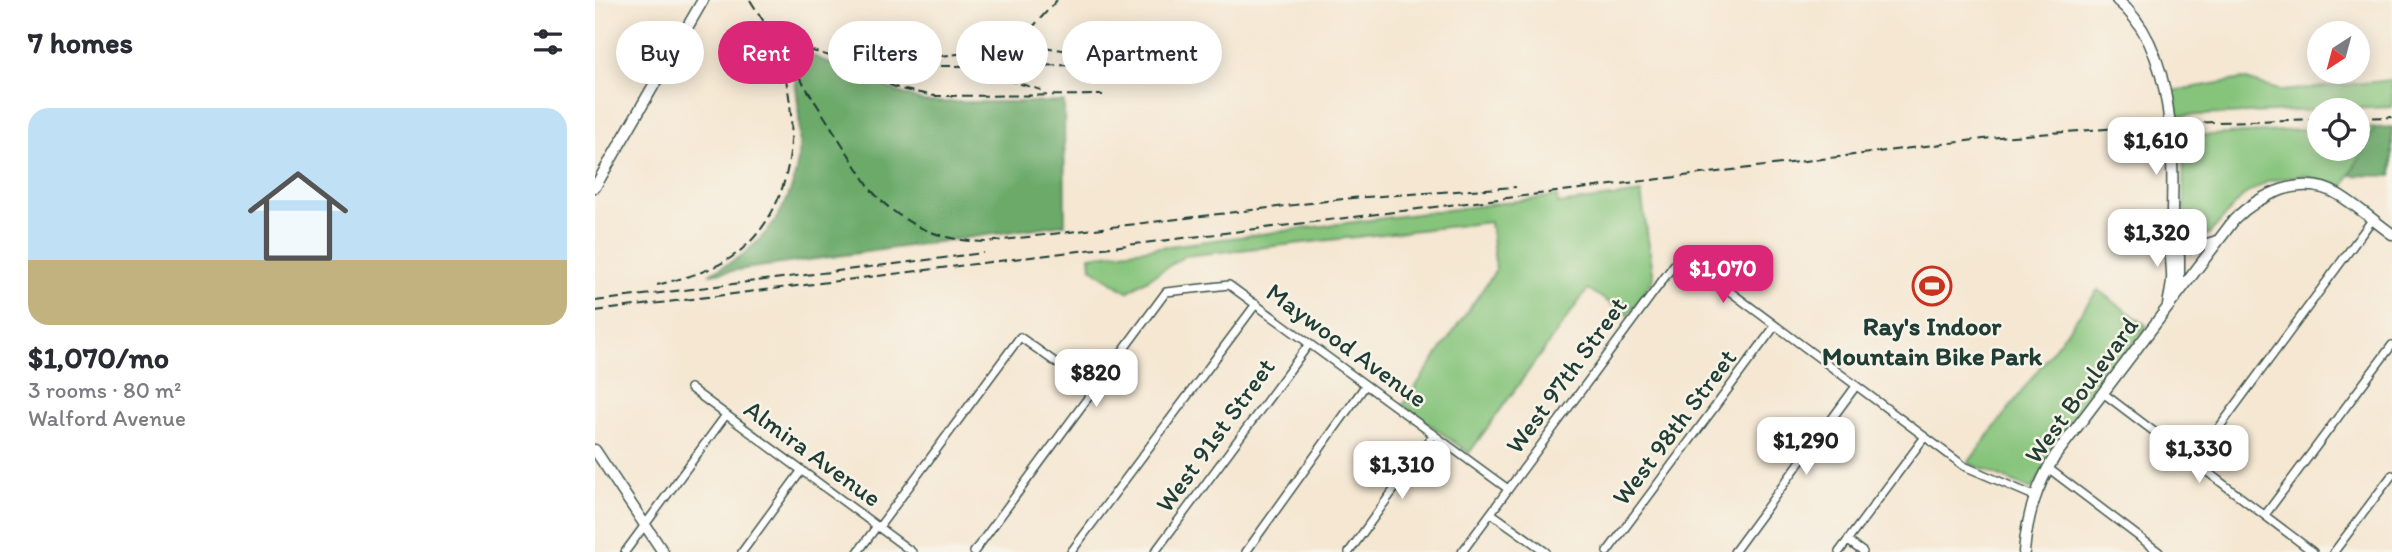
<!DOCTYPE html>
<html lang="en">
<head>
<meta charset="utf-8">
<style>
  body { margin:0; font-family:Itim,sans-serif; background:#f7f7f7; color:#2b2b33; height:100vh; display:flex; flex-direction:column; font-size:26px; white-space:nowrap }
  * { box-sizing:border-box; margin:0 }
  p { font-size:23px; color:#7c7c81 }
  .icon { flex:none; width:38px; height:38px; fill:none; stroke:currentColor; stroke-width:2; stroke-linecap:round; stroke-linejoin:round }
  .map { position:relative; flex:1; overflow:hidden }
  .sheet { display:flex; flex-direction:column; background:#fff; width:595px }
  .sheet>* { flex:none }
  .banner { position:absolute; left:21px; top:21px; width:665px; height:63px; display:flex; gap:14px }
  .needle { width:46px; rotate:216deg }
  .tools { position:absolute; left:1712px; top:21px; display:grid; gap:14px }
  .tools a { display:grid; place-items:center; width:63px; height:63px; border-radius:50%; background:#fff; box-shadow:0 4px 18px #0003; font-size:35px }
  .price { position:absolute; translate:-50% -60px; padding:0 16px; border-radius:14px; background:#fff; color:#222; font-size:23px; line-height:46px; filter:drop-shadow(0 2px 4px #0008) }
  .price::after { content:''; position:absolute; left:50%; top:42px; width:21px; height:16px; margin-left:-10px; background:inherit; clip-path:polygon(0 0,100% 0,50% 100%) }
  .price.selected { background:#db2777; color:#fff }
  ul { padding:0; list-style:none }
  li { display:grid; align-content:center; gap:14px; height:371px; padding:0 28px }
  li+li { border-top:2px solid #e1e1e2 }
  li span { display:grid; place-items:center; height:217px; border-radius:21px; color:#555 }
  li>.icon { margin-inline-start:auto }
  span .icon { width:126px; height:126px; fill:#fffc; stroke-width:1 }
  li b { font-size:30px }
  h2 { display:flex; justify-content:space-between; align-items:center; height:84px; padding:0 28px; font-size:30px }
  .tag { padding:0 24px; border-radius:32px; background:#fff; box-shadow:0 4px 18px #0003; font-size:24px; line-height:63px }
  .tag.selected { background:#db2777; color:#fff }
  main { display:flex; flex:1; min-height:0 }
  .map>svg:first-child { display:block }
  .green { fill:#86c47b; stroke:#528058; stroke-width:2 }
  .forest { fill:#6caa6b; stroke:#467450; stroke-width:2 }
  .lines { fill:none; stroke-linecap:round; stroke-linejoin:round }
  .street-casing { stroke:#3f564c; stroke-width:10 }
  .secondary-casing { stroke:#3f564c; stroke-width:13 }
  .street { stroke:#fff; stroke-width:7 }
  .secondary { stroke:#fff; stroke-width:10 }
  .rail { stroke:#1f3d34; stroke-width:2; stroke-dasharray:10 5; stroke-linecap:butt }
  .labels { text-anchor:middle; stroke-width:5; stroke-linejoin:round; paint-order:stroke }
  .poi-label { font-size:26px; font-weight:bold; fill:#1f3d34; stroke:#f7f3e8 }
  .street-label { font-size:26px; fill:#1f3d34; stroke:#f7f3e8 }
</style>
</head>
<body>
<main>
<section class="sheet">
<h2>7 homes<svg class="icon" aria-label="filters" viewBox="0 0 24 24"><path d="M4 7h16M4 17h16"/><circle cx="9" cy="7" r="2"/><circle cx="15" cy="17" r="2"/></svg></h2>
<ul>
<li><span style="background:linear-gradient(#bfe0f5 70%,#c2b280 0)"><svg class="icon" aria-label="home" viewBox="0 0 24 24"><path d="M3 11l9-7 9 7M6 9v11h12V9"/></svg></span><div><b>$1,070/mo</b><p>3 rooms · 80 m²</p><p>Walford Avenue</p></div></li>
</ul>
</section>
<div class="map">
<svg width="1797" height="552" viewBox="0 0 1797 552">
  <rect width="100%" height="100%" fill="#f7f3e8"/>
  <filter id="ink" filterUnits="userSpaceOnUse"><feTurbulence type="fractalNoise" baseFrequency=".0143" numOctaves="2"/><feDisplacementMap in="SourceGraphic" scale="14" xChannelSelector="R" yChannelSelector="G"/><feConvolveMatrix kernelMatrix="1 2 1 2 8 2 1 2 1" color-interpolation-filters="sRGB"/></filter>
  <filter id="wash" filterUnits="userSpaceOnUse"><feTurbulence type="fractalNoise" baseFrequency=".00686" numOctaves="4" result="noise"/><feDisplacementMap in="SourceGraphic" scale="28" xChannelSelector="R" yChannelSelector="G"/><feGaussianBlur stdDeviation="1.57" result="paint"/><feColorMatrix in="noise" values="0 0 0 0 0 0 0 0 0 0 0 0 0 0 0 0 0 1.4 0 .05"/><feComposite in="paint" operator="in"/></filter>
  <g filter="url(#wash)">
    <rect width="100%" height="100%" fill="#f5e7d2"/>
    <path class="green" d="M1648,79L1687,91L1797,80V107L1581,116L1577,91Z
      M1762,128H1780L1748,188L1709,175L1674,181L1649,195L1614,234L1606,235L1593,228L1589,208L1588,152L1597,136L1724,129V149H1762Z
      M1046,193L1059,279L1033,315L993,289L874,453L808,405L901,270L895,222L590,256L532,292L496,268L495,256L962,196L963,204Z
      M1503,290L1552,326L1468,438L1437,490L1373,463Z"/>
    <path class="forest" d="M195,45L257,74L329,102H469L470,224L114,274C126,267 141,261 151,252C220,195 207,123 195,45Z
      M1797,127V176L1755,175L1780,128Z"/>
  </g>
  <g filter="url(#ink)">
    <g class="lines">
      <defs>
        <path id="street" d="M95,388L317,552
          M1508,393L1718,552
          M1598,463L1777,220
          M1453,468L1564,552
          M896,513L951,552
          M1670,515L1797,345
          M284,527L425,337L498,389
          M1253,541L1268,552
          M30,552L131,415
          M147,552L207,470
          M263,552L282,526
          M379,552L571,292L634,285L913,489
          M476,552L661,304
          M560,552L714,344
          M651,552L770,386
          M754,552L839,434
          M867,552L1081,262L1087,260L1094,261L1369,466L1439,496
          M1012,552L1180,326
          M1139,552L1261,386
          M1244,552L1329,438
          M1739,552L1797,475"/>
        <path id="secondary" d="M1522,0C1586,52 1578,173 1576,248C1575,256 1577,265 1577,274C1578,285 1574,296 1573,306
          M0,187L108,0
          M1578,222C1589,241 1602,250 1624,240
          M1579,241L1584,257V291
          M0,450L68,552
          M1429,552C1432,516 1441,487 1460,456L1639,220C1665,194 1708,173 1744,195C1762,206 1779,221 1797,234"/>
      </defs>
      <use href="#street" class="street-casing"/>
      <use href="#secondary" class="secondary-casing"/>
      <use href="#street" class="street"/>
      <use href="#secondary" class="secondary"/>
      <path class="rail" d="M155,0L277,191C307,225 346,241 391,242L757,198L921,187
        M176,24L214,50L259,63L345,66L521,65
        M409,44L436,29L462,0
        M329,58L437,45L522,59L571,58
        M252,67L305,89L340,96L508,95
        M382,71L446,90
        M1762,118L1797,117
        M62,285C88,278 115,272 137,257C202,212 208,118 182,50
        M0,301L388,253
        M0,311L1404,137L1589,123L1724,119"/>
    </g>
  </g>
  <defs>
    <symbol id="stadium-ring" viewBox="-11 -11 22 22"><circle r="9.5" fill="#f7f3e8" stroke="#c8321e" stroke-width="1.5"/><path d="M0-5a6.5 5 0 1 0 0 10a6.5 5 0 1 0 0-10ZM-3.5-1.8h7v3.6h-7Z" fill="#c8321e"/></symbol>
  </defs>
  <g fill-rule="evenodd">
    <use href="#stadium-ring" x="1315" y="264" width="44" height="44"/>
  </g>
  <g class="labels">
    <g class="poi-label">
      <text x="1337" y="335">Ray's Indoor<tspan x="1337" dy="30">Mountain Bike Park</tspan></text>
    </g>
    <g class="street-label">
      <text transform="translate(752 345) rotate(36)" y="9">Maywood Avenue</text>
      <text transform="translate(971 375) rotate(-54)" y="9">West 97th Street</text>
      <text transform="translate(1486 390) rotate(-54)" y="9">West Boulevard</text>
      <text transform="translate(1079 427) rotate(-53)" y="9">West 98th Street</text>
      <text transform="translate(620 435) rotate(-54)" y="9">West 91st Street</text>
      <text transform="translate(218 453) rotate(36)" y="9">Almira Avenue</text>
    </g>
  </g>
</svg>
<div class="tools">
<a><svg class="needle" viewBox="-14 -14 28 28"><path d="M0-13l5 13h-10z" fill="#e53935"/><path d="M0 13l5-13h-10z" fill="#7c7c81"/></svg></a>
<a><svg class="icon" aria-label="locate" viewBox="0 0 24 24"><circle cx="12" cy="12" r="6"/><path d="M12 2v4M12 18v4M2 12h4M18 12h4"/></svg></a>
</div>
<b class="price" style="left:1561px;top:177px">$1,610</b>
<b class="price" style="left:1562px;top:269px">$1,320</b>
<b class="price selected" style="left:1128px;top:305px">$1,070</b>
<b class="price" style="left:501px;top:409px">$820</b>
<b class="price" style="left:1211px;top:477px">$1,290</b>
<b class="price" style="left:1604px;top:485px">$1,330</b>
<b class="price" style="left:807px;top:501px">$1,310</b>
<div class="banner">
<a class="tag">Buy</a>
<a class="tag selected">Rent</a>
<a class="tag">Filters</a>
<a class="tag">New</a>
<a class="tag">Apartment</a>
</div>
</div>
</main>
</body>
</html>
